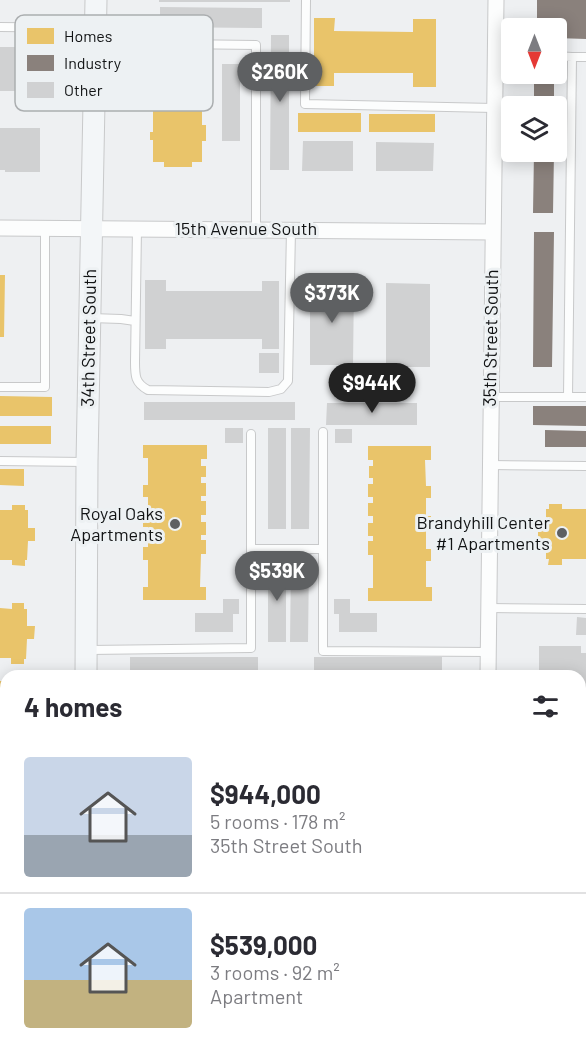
<!DOCTYPE html>
<html lang="en">
<head>
<meta charset="utf-8">
<style>
  body { margin:0; font-family:Barlow,sans-serif; background:#f7f7f7; color:#2b2b33; height:100vh; display:flex; flex-direction:column; font-size:22px; white-space:nowrap }
  * { box-sizing:border-box; margin:0 }
  p { font-size:20px; color:#7c7c81 }
  .icon { flex:none; width:33px; height:33px; fill:none; stroke:currentColor; stroke-width:2; stroke-linecap:round; stroke-linejoin:round }
  .map { position:relative; flex:1; overflow:hidden }
  .panel { position:absolute; left:0px; top:670px; width:586px; height:386px; display:flex; flex-direction:column; background:#fff; border-radius:18px 18px 0 0; box-shadow:0 3px 15px #0003 }
  .panel>* { flex:none }
  .needle { width:39px; rotate:180deg }
  .buttons { position:absolute; left:501px; top:18px; display:grid; gap:12px }
  .buttons a { display:grid; place-items:center; width:66px; height:66px; border-radius:6px; background:#fff; box-shadow:0 3px 15px #0003; font-size:30px }
  .price { position:absolute; translate:-50% -51px; padding:0 14px; border-radius:21px; background:#5e6062; color:#fff; font-size:20px; line-height:39px; filter:drop-shadow(0 2px 3px #0008) }
  .price::after { content:''; position:absolute; left:50%; top:36px; width:18px; height:14px; margin-left:-9px; background:inherit; clip-path:polygon(0 0,100% 0,50% 100%) }
  .price.active { background:#222; color:#fff }
  ul { padding:0; list-style:none }
  li { display:flex; align-items:center; gap:18px; height:150px; padding:0 24px }
  li+li { border-top:2px solid #e1e1e2 }
  li span { display:grid; place-items:center; flex:none; width:168px; height:120px; border-radius:6px; color:#555 }
  li>.icon { margin-inline-start:auto }
  span .icon { width:72px; height:72px; fill:#fffc; stroke-width:1 }
  li b { font-size:26px }
  h2 { display:flex; justify-content:space-between; align-items:center; height:72px; padding:0 24px; font-size:26px }
  .map>svg:first-child { display:block }
  .homes { fill:#e9c46a }
  .industry { fill:#8a817c }
  .building { fill:#d0d1d2 }
  .lines { fill:none; stroke-linecap:round; stroke-linejoin:round }
  .lane-casing { stroke:#c8c9ca; stroke-width:10 }
  .street-casing { stroke:#c8c9ca; stroke-width:17 }
  .secondary-casing { stroke:#c8c9ca; stroke-width:23 }
  .lane { stroke:#fcfdfd; stroke-width:8 }
  .street { stroke:#fcfdfd; stroke-width:15 }
  .secondary { stroke:#f3f6f8; stroke-width:21 }
  .poi-dot { fill:#5e6062; stroke:#edf1f3; stroke-width:2 }
  .labels { text-anchor:middle; stroke-width:6; stroke-linejoin:round; paint-order:stroke }
  .street-label { font-size:18px; fill:#111314; stroke:#edf1f3 }
  .poi-label { font-size:18px; fill:#111314; stroke:#edf1f3; text-anchor:end }
  .key { fill:#edf1f3; stroke:#abaeb0; stroke-width:1.5 }
  .key-label { font-size:16px; fill:#111314 }
</style>
</head>
<body>
<div class="map">
<svg width="586" height="1055" viewBox="0 0 586 1055">
  <rect width="100%" height="100%" fill="#eef0f2"/>
  <path class="homes" d="M314,18H335L334,31L413,32V19H436V87H413V73H334V86H314Z
    M164,63H192V68H202V89H206V98H202V125H206V141H202V162H192V167H164V162H153V140H150V132H153V105H149V88H153V68H164Z
    M298,113H361V132H298Z
    M369,114H435V132H369Z
    M0,275H5L4,337H0Z
    M0,396L52,397V416H0Z
    M0,426H51V444H0Z
    M143,445H207V459H201V466H206V477H201V483H206V496H201V501H206V515H201V522H206V535H201V540H206V554H201L200,587H206V600H143V587H148V560H143V547H148V527H143V515H148V497H143V485H148V458H143Z
    M368,446H431V460H425L426,486H431V498H426V516H431V528H426V549H431V561H426V587H432V601H368V588H373V555H368V541H373V536H368V523H373V516H368V503H373V497H368V484H373V478H369V466H373V460H368Z
    M0,469H24V486L0,485Z
    M549,504H562V509H586V559H562V565H548L549,559H546V539H538V528H546V509H549Z
    M12,505H25V510H28V528H35V541H28L27,560H25V566L12,565V560H0V510H12Z
    M12,603H24V609H27V626H35L34,639H27L26,659H24V664H11V658H0V608L12,609Z
    M0,681H6V698H0Z
    M0,723H6V740H0Z
    M580,803H586V914H580Z
    M582,952H586V979H582Z
    M217,1050H234V1055H217Z"/>
  <path class="industry" d="M537,0H586V39L556,38V28H537Z
    M534,78H554V106H534Z
    M534,152H554L553,213H533Z
    M534,232H554L552,367H533Z
    M533,406H586V426L533,425Z
    M545,430L586,431V447H545Z"/>
  <path class="building" d="M159,0H290V2H159Z
    M160,7L262,8V28L160,27Z
    M271,35H289V170H270Z
    M0,47H25V50H39V91H0Z
    M222,64H240V141H222Z
    M0,128H40V172H5V170H0Z
    M303,141H353V171H302Z
    M376,142L434,143L433,171H376Z
    M145,280H166V291H262V281H279V349H262V339H166V349H145Z
    M310,283H354L353,365H310Z
    M386,283L430,284V367H386Z
    M259,353H279V373H259Z
    M144,402H295V420H144Z
    M327,403H417V425H326Z
    M225,428H243V443H225Z
    M268,428H286V529H268Z
    M291,428H310L309,529H291Z
    M335,429H352V443H335Z
    M268,562H286V642H268Z
    M291,562H309L308,642H290Z
    M223,599H239V614H233V632H195V613H223Z
    M334,599H350V613H377V632H339V614H334Z
    M577,617L586,618V635H576Z
    M539,646H581V653H586V718H580V676H539Z
    M130,657H258V676L130,675Z
    M314,657H442V675H314Z"/>
  <g class="lines">
    <defs>
      <path id="lane" d="M306,0L305,104L494,108
        M0,27L94,28
        M97,43L256,45V229
        M495,54L512,55
        M572,57H586
        M137,229L135,362C135,376 135,383 148,390L269,392L281,389L288,381L291,230
        M91,318L121,319L135,321
        M0,387H45V228
        M490,397H568L572,57L556,56
        M568,397H586
        M323,432V651L489,652
        M0,461L85,462
        M490,465L586,466
        M251,549H323
        M489,608L586,609
        M89,650L251,648V434
        M0,714H6
        M580,745H586
        M580,795H586
        M0,905H6
        M580,1028H586"/>
      <path id="street" d="M0,228L493,232
        M488,676L496,0
        M479,1055L480,1050"/>
      <path id="secondary" d="M86,676L87,462L96,0
        M94,1050V1055"/>
    </defs>
    <use href="#lane" class="lane-casing"/>
    <use href="#street" class="street-casing"/>
    <use href="#secondary" class="secondary-casing"/>
    <use href="#lane" class="lane"/>
    <use href="#street" class="street"/>
    <use href="#secondary" class="secondary"/>
  </g>
  <g class="poi-dot">
    <circle cx="175" cy="524" r="6"/>
    <circle cx="562" cy="533" r="6"/>
  </g>
  <g class="labels">
    <g class="street-label">
      <text x="246" y="235">15th Avenue South</text>
      <text transform="translate(89 338) rotate(-89)" y="6">34th Street South</text>
      <text transform="translate(491 338) rotate(-89)" y="6">35th Street South</text>
    </g>
    <g class="poi-label">
      <text x="163" y="520">Royal Oaks<tspan x="163" dy="21">Apartments</tspan></text>
      <text x="550" y="529">Brandyhill Center<tspan x="550" dy="21">#1 Apartments</tspan></text>
    </g>
  </g>
  <rect x="15" y="15" width="198" height="96" rx="9" class="key"/>
  <rect x="27" y="28" width="27" height="16" fill="#e9c46a"/>
  <rect x="27" y="55" width="27" height="16" fill="#8a817c"/>
  <rect x="27" y="82" width="27" height="16" fill="#d0d1d2"/>
  <g class="key-label">
    <text x="64" y="42">Homes</text>
    <text x="64" y="69">Industry</text>
    <text x="64" y="96">Other</text>
  </g>
</svg>
<div class="buttons">
<a><svg class="needle" viewBox="-14 -14 28 28"><path d="M0-13l5 13h-10z" fill="#e53935"/><path d="M0 13l5-13h-10z" fill="#7c7c81"/></svg></a>
<a><svg class="icon" aria-label="layers" viewBox="0 0 24 24"><path d="M12 4l9 5-9 5-9-5zM3 14l9 5 9-5"/></svg></a>
</div>
<b class="price" style="left:280px;top:103px">$260K</b>
<b class="price" style="left:332px;top:324px">$373K</b>
<b class="price active" style="left:372px;top:414px">$944K</b>
<b class="price" style="left:277px;top:602px">$539K</b>
<section class="panel">
<h2>4 homes<svg class="icon" aria-label="filters" viewBox="0 0 24 24"><path d="M4 7h16M4 17h16"/><circle cx="9" cy="7" r="2"/><circle cx="15" cy="17" r="2"/></svg></h2>
<ul>
<li><span style="background:linear-gradient(#c9d6e8 65%,#9aa5b1 0)"><svg class="icon" aria-label="home" viewBox="0 0 24 24"><path d="M3 11l9-7 9 7M6 9v11h12V9"/></svg></span><div><b>$944,000</b><p>5 rooms · 178 m²</p><p>35th Street South</p></div></li>
<li><span style="background:linear-gradient(#a9c7e8 60%,#c2b280 0)"><svg class="icon" aria-label="home" viewBox="0 0 24 24"><path d="M3 11l9-7 9 7M6 9v11h12V9"/></svg></span><div><b>$539,000</b><p>3 rooms · 92 m²</p><p>Apartment</p></div></li>
</ul>
</section>
</div>
</body>
</html>
